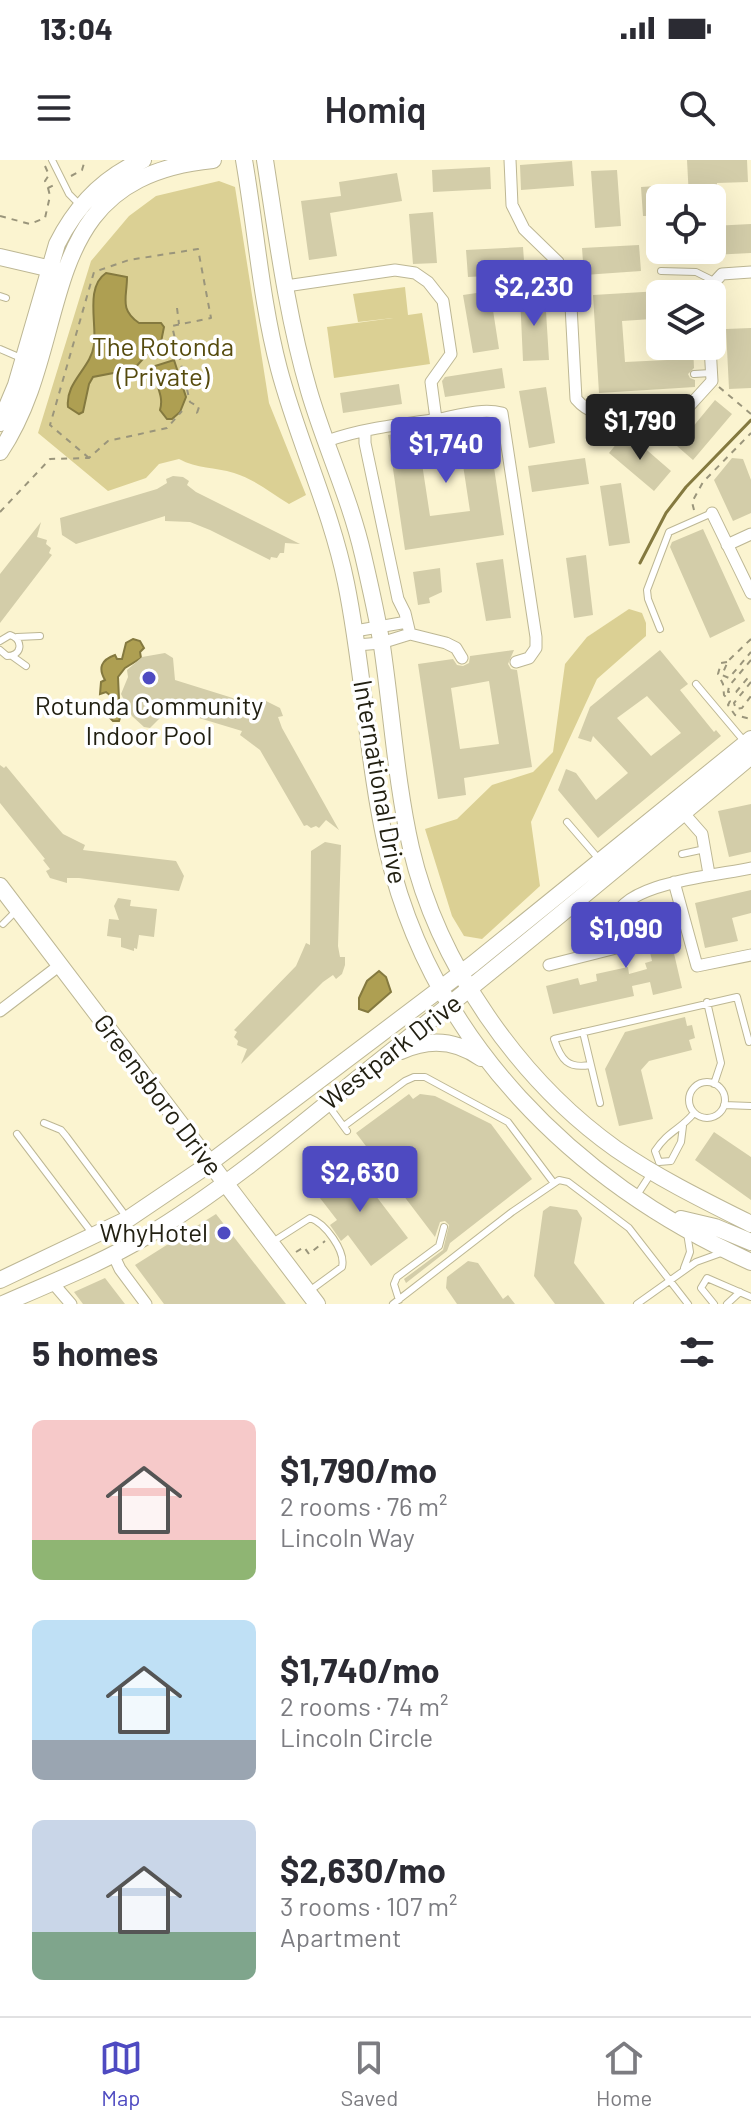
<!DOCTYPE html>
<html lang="en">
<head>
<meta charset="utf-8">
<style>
  body { margin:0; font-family:Barlow,sans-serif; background:#f7f7f7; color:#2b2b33; height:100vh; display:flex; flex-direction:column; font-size:30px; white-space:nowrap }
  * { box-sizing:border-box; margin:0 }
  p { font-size:26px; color:#7c7c81 }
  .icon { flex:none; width:44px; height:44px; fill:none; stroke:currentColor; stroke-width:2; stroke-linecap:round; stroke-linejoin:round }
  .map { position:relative; height:1144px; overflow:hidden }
  .sheet { display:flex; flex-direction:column; background:#fff; flex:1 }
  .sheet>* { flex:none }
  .buttons { position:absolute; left:646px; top:24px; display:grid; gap:16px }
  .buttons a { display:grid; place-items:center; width:80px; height:80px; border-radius:12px; background:#fff; box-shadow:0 8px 32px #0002; font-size:40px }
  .price { position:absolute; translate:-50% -68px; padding:0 18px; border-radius:8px; background:#4e4ac1; color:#fff; font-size:26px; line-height:52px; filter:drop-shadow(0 2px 4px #0008) }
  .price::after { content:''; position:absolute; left:50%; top:48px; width:24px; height:18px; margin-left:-12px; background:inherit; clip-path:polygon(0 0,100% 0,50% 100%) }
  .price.current { background:#222; color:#fff }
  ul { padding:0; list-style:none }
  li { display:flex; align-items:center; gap:24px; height:200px; padding:0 32px }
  li span { display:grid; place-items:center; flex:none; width:224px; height:160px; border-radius:12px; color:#555 }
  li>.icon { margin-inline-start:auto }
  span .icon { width:96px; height:96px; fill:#fffc; stroke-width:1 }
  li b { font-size:34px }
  h2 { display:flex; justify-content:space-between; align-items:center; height:96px; padding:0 32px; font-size:34px }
  .status { display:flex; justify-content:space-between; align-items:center; height:56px; padding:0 40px; background:#fff; direction:ltr }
  .status svg { height:22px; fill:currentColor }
  header { display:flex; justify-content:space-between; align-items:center; height:104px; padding:0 32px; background:#fff; font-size:36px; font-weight:600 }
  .tabs { display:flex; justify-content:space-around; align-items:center; height:112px; border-top:2px solid #e1e1e2; background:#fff; font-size:22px; color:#7c7c81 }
  .tabs a { display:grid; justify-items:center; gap:4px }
  .tabs .current { color:#4e4ac1 }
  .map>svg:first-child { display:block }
  .green { fill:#dbd094 }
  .water { fill:#ae9f52; stroke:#84793f; stroke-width:2 }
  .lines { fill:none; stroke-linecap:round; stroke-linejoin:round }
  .stream { stroke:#84793f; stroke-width:3 }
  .building { fill:#d3cda9; fill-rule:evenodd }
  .lane-casing { stroke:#bdb794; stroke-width:8 }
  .street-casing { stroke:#bdb794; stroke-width:13 }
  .secondary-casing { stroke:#bdb794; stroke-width:18 }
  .path { stroke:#9a957b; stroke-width:2; stroke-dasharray:6 6; stroke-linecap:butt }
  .lane { stroke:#fff; stroke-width:6 }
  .street { stroke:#fff; stroke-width:11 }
  .secondary { stroke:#fff; stroke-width:16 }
  .poi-dot { fill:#4e4ac1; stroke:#fff; stroke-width:3 }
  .labels { text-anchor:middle; stroke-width:7; stroke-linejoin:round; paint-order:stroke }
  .park-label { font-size:26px; fill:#564b0e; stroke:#fff }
  .poi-label { font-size:26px; fill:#222012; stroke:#fff }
  .street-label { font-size:26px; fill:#222012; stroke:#fff }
</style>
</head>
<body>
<div class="status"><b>13:04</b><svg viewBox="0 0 49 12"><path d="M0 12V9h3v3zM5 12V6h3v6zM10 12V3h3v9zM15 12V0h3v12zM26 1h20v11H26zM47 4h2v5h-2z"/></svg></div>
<header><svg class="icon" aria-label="menu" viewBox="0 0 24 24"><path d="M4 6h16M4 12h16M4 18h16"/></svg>Homiq<svg class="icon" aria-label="search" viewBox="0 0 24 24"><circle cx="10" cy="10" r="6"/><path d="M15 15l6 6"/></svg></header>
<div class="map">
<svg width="751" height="1144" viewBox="0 0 751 1144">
  <rect width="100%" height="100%" fill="#fbf4d0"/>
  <path class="green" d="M219,21L235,27L269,243L306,335L289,344C271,333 254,319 234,313C215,307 197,309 179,299L159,304L146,318L108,331L38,273L91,101L129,56L156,36Z
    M405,127L408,155L422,153L430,204L334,218L327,167L393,158L358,162L353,134Z
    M629,449L642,453L646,463V476L597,519L531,662L540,726L482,779L464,776L452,756L425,669L457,659L492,625L533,612L553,592L565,504L587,477Z"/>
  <path class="water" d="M106,113L127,117C127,138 119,149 139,163H161L164,167L161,182L156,184L134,209L93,217L89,224L83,252L79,254L68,247C65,222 91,208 94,185C97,163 85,127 106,113Z
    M174,200L186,237L180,252L172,259H167L160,250C165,233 152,223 155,206Z
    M133,479L140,481L144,488L140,492L141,498L125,508L118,517L119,539L126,553L121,555L119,561H113L105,553L111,536L106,532L100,534L101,522L105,520C98,508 101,500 115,495L117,499H122L126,483Z
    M379,811L386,817L391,832L368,852L359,849V838L367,821Z"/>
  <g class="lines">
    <path class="stream" d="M640,403L666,353L686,327L751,260"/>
  </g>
  <path class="building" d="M687,0H747L748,22L717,23V38H689Z
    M572,1L574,26L521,30L520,5Z
    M490,7L491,29L433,32L432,10Z
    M617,10L621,66L595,68L591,11Z
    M397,13L402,41L330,53L337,96L309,100L301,41L341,36L339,22Z
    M671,25V38L653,40L654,56H643L641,27Z
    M433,52L437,103L413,104L409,54Z
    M751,64V93L712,95V66Z
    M639,85L641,111L584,115L582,88Z
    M523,87L525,114L468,117L466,90Z
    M490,131L499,189L473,193L463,135Z
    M660,131V148H652V159L622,161L625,202L667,200L666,186H693L694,208L688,214L690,218L695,220V227L599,233L593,135Z
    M545,135L549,200L523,201L520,136Z
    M751,168V228L729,229L726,169Z
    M502,208L505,228L445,237L442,221L445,217Z
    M399,224L402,244L343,253L340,233Z
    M546,227L555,283L529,288L519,231Z
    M715,240L732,254L693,300L677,286Z
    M487,260L504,375L405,390L388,275ZM461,292L470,351L430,356L421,297Z
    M626,272L671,311L654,331L609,293Z
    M585,298L589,324L532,332L528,306Z
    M732,298L743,299L751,320V353L733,361L714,320Z
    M173,316L183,317L189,321L187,325L196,332L300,384L285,383L284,393H280L277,398L271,397L270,400L210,370L190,362L165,361V356L76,384L62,375L60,358L157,329L167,323L166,319Z
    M621,323L630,383L609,386L600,326Z
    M41,362L37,377L47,380L46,384L51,388L49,393L52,395L0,463V414Z
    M703,369L745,461L710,478L670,387L672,382Z
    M586,395L593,455L574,458L566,398Z
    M503,399L511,458L486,461L476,403Z
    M440,408L442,432L429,438L430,443L418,445L413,412Z
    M514,490L508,504L511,509L517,510L532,607L464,618L466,635L438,639L418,504L453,499L457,505L463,506L469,503L470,496ZM489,521L499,584L460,589L451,528Z
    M660,490L688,524L680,530L714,572L716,570L721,576L598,678L558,630L566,609L576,613L596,640L628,613L593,576L591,582L578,578L590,547ZM647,536L681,573L651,596L617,558Z
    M165,493L173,498L175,520L252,544L253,542L263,545L264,540L280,548L283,556L278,557L282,568L339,670L326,660L319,668L316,666L311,668L307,665L304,666L260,590L240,575L242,571L169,549L150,568L144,567L132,556L121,534L128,517L127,510L142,497Z
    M0,605L4,608L6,606L49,658L63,674L85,685L83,690L176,701L184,716L179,731L79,718H67V723L50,718L46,711L50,709L43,700L45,699L0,643Z
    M751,644V692L729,697L718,651Z
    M325,682L341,685L338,786L340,797H345V805L342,814L336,819L333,815L323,822L241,904L247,889L237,885L238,881L234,877L237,872L234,870L296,806L306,783L310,785L311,691Z
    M751,730V753L732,758L738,781L705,788L695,743Z
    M118,738L131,740L130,746L157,749L154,777L139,775L137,789L134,788V791L121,787V778L107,776L109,759L119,760L114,746Z
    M663,746L682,828L653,835L650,822L632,826L634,836L553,854L546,826L578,818L580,825L597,821L596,814L628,807L629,814L647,809L645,803L652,801L648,783L641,785L640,779L635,780L632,767L637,766L634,753Z
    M685,857L687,866L692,865L695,878L689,880L692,890L649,901L641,910L653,959L619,966L605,909L625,872Z
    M409,934L413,939L420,934L435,936L491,964L532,1019L450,1083L447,1091L406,1123L404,1119L443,1090L449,1065L445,1061L440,1062L435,1077L356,973Z
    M714,972L751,997V1040L695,1000Z
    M350,1002L408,1078L371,1106L348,1075L341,1081L330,1065L337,1060L313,1029Z
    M550,1046L577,1050L582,1058L574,1103L605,1144H555L534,1116L543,1051Z
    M216,1054L286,1144H164L135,1105Z
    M468,1101L478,1103L503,1139L508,1135L515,1144H457L446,1128L447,1117Z
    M105,1118L125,1144H83L74,1132Z"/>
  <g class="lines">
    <defs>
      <path id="lane" d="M52,0L69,34L79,44
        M661,111L696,112L714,121
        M0,136L6,138
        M0,189L21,198
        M694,214L711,213
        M660,469L648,439L647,430L669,372L712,353
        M17,477L40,476
        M0,481L10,475C24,480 22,496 7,496L0,490
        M12,496L26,506
        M696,524L744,581
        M567,662L598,698
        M682,694L705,689
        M3,764L17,750
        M707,842L721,903L714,924
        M583,872L600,943
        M590,905C568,909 561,900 554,879L737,837L749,882
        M689 940a18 18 0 1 1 36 0a18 18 0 1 1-36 0Z
        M328,945L347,971
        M724,945L751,946
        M44,963L61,970L66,976L128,1059
        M344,966L405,921L414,917H425L508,962L553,1022
        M17,974L92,1073
        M659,1002L655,991C668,971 680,970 694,953
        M659,1002L671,1001L681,982L683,966
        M637,1035L650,1015
        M271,1083L310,1058C325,1063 346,1091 342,1107L308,1132
        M684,1108L690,1092L687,1073
        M399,1140L394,1124L397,1117L439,1086L444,1067
        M393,1144L512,1052L559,1020L568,1022L629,1068L688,1144
        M637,1144L696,1102L721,1093
        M714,1144L701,1128L707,1118L751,1137
        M727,1144L740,1132"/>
      <path id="street" d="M510,0L512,45L524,69L558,102L570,127L576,239C600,267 620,242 643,257C650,261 657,271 662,276L712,221L710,186
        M286,126L395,110L415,113L428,122L443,141L451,194L431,222L436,259
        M708,134L709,128L722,114L751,112
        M365,271V283L398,439L405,453L410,474
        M327,281C363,268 402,264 440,259C460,255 482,248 502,253L536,477V488L529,498L516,502
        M712,353L751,433
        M727,385L751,374
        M355,471L407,462
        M357,485L381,483L410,474L446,483L456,488L462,498
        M680,649L702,674L709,714
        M674,722L697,806L751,795
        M549,805L620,787C618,780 614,770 615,762C617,722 723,715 751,708
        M0,851L60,805
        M113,1094L120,1109L146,1144
        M52,1122L71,1144"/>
      <path id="secondary" d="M244,0C256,69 261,141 279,209C298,281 331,349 346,423C364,511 367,601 387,689C431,881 575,1023 751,1102
        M265,0C277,77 287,156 309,231C325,286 350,338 363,395C370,425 377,456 382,486C392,553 396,622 411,688C438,804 519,920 616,989C658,1018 705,1041 751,1064
        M0,97L60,111
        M0,263L16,225L57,84C76,46 104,17 143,0
        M0,292C77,177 28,18 213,0
        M0,726L317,1144
        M401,891C429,878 456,880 481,898
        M681,1059L715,1067L751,1082
        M0,1120L128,1059L199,1011L473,804L751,579
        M3,1144C50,1123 100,1104 145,1077C225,1029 299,966 372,907C500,805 626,701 751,596"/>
    </defs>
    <use href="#lane" class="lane-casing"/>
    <use href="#street" class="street-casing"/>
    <use href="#secondary" class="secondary-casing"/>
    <path class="path" d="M45,6L49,15L45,21L48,28L54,25
      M71,16L82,10L85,0
      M0,56L30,64L45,58L50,36L48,28
      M177,148L179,164
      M719,227L751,254
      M89,298L50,265L94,112L129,100L198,89L211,158L172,166L190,242L199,247L197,253L202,255
      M694,350L692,342L703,322L751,273
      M0,352L50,299L89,298L108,281L167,268L182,251
      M751,479L728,501L722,515L729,518L751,492
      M751,500L729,526L728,532H736L751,514
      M727,502L721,503L718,514L723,524L724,535L730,541L728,545L735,555L751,559
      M751,522L734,543L736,549L742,548L751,536
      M296,1092L304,1087L309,1094L325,1081"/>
    <use href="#lane" class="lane"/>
    <use href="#street" class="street"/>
    <use href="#secondary" class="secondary"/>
  </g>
  <g class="poi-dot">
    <circle cx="149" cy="518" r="8"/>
    <circle cx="224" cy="1073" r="8"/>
  </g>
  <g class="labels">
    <g class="park-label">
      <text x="163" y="196">The Rotonda<tspan x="163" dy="30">(Private)</tspan></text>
    </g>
    <g class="poi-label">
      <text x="149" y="555">Rotunda Community<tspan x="149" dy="30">Indoor Pool</tspan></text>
      <text x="208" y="1082" text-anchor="end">WhyHotel</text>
    </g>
    <g class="street-label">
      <text transform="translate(380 622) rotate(80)" y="9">International Drive</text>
      <text transform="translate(391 892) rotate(-38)" y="9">Westpark Drive</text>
      <text transform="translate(158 935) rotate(53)" y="9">Greensboro Drive</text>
    </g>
  </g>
</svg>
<div class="buttons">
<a><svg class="icon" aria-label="locate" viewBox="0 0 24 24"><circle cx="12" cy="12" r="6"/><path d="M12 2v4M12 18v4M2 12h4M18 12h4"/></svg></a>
<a><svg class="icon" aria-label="layers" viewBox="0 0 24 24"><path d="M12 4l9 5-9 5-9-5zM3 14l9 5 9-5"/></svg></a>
</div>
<b class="price" style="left:534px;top:168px">$2,230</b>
<b class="price current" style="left:640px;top:302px">$1,790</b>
<b class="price" style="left:446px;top:325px">$1,740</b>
<b class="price" style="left:626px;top:810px">$1,090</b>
<b class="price" style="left:360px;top:1054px">$2,630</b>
</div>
<section class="sheet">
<h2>5 homes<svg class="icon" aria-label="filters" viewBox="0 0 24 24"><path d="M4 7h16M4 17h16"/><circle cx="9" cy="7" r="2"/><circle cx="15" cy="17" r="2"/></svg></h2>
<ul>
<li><span style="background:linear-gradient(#f6c9c9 75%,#8fb573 0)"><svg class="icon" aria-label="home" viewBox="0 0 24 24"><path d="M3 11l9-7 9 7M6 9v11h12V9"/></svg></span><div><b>$1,790/mo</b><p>2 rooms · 76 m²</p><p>Lincoln Way</p></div></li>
<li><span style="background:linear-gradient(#bfe0f5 75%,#9aa5b1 0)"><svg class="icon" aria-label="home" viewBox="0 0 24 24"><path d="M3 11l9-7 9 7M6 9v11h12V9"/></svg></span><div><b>$1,740/mo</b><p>2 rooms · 74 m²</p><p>Lincoln Circle</p></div></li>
<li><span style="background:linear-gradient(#c9d6e8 70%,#7fa58c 0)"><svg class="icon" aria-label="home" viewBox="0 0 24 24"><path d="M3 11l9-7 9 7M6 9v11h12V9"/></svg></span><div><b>$2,630/mo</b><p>3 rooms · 107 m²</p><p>Apartment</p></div></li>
</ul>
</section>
<nav class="tabs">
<a class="current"><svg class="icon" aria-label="map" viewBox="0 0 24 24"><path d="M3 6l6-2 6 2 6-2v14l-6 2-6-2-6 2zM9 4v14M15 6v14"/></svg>Map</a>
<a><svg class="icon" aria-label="saved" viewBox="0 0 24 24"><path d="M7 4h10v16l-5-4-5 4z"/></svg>Saved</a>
<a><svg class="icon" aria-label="home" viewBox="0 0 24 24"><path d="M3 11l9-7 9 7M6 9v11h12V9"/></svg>Home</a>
</nav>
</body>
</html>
